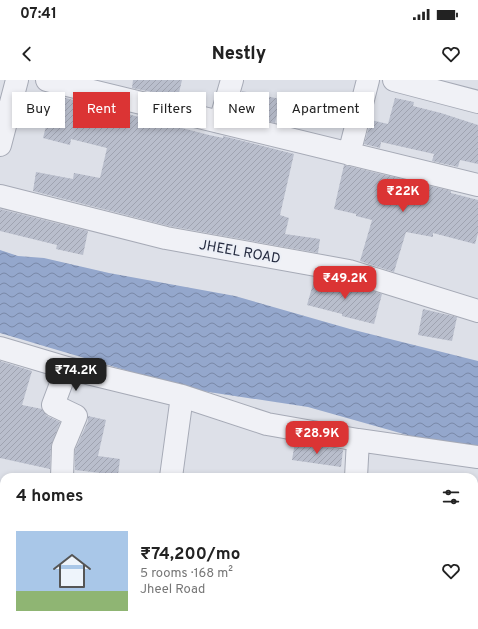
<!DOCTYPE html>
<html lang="en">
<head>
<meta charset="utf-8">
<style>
  body { margin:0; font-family:Overpass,sans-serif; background:#f6f6f6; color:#222; height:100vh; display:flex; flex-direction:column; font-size:15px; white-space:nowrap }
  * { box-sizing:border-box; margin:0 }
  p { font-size:13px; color:#767676 }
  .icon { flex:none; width:22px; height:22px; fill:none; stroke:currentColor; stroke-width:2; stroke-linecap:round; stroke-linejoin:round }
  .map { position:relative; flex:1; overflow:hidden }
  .side { position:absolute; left:0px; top:393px; width:478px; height:156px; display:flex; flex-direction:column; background:#fff; border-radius:12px 12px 0 0; box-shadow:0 2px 6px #0003 }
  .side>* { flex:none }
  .guide { position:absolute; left:12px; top:12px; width:454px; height:36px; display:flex; gap:8px }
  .price { position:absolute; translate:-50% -34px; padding:0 9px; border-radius:8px; background:#db3434; color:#fff; font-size:13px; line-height:26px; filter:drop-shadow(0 1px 2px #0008) }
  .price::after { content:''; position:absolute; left:50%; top:24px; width:12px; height:9px; margin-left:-6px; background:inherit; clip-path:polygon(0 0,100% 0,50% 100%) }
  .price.on { background:#222; color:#fff }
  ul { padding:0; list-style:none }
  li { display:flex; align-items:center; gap:12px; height:100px; padding:0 16px }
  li+li { border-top:1px solid #e0e0e0 }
  li span { display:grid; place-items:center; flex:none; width:112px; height:80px; border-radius:0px; color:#555 }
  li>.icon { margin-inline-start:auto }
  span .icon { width:48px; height:48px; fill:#fffc; stroke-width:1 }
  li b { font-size:17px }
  h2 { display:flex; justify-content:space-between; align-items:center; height:48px; padding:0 16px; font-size:17px }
  .tag { padding:0 14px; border-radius:0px; background:#fff; box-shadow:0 2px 6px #0003; font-size:14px; line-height:36px }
  .tag.on { background:#db3434; color:#fff }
  .status { display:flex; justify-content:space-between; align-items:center; height:28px; padding:0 20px; background:#fff; direction:ltr }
  .status svg { height:11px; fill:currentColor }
  header { display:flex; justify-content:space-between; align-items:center; height:52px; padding:0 16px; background:#fff; font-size:18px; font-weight:800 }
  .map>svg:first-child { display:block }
  .water { fill:url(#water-waves) }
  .building { fill:url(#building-hatch) }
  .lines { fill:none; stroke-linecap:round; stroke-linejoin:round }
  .minor-casing { stroke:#a6aab6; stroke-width:24 }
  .minor { stroke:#f0f1f6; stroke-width:22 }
  .labels { text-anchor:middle; stroke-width:4; stroke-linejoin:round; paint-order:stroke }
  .street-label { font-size:14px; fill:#252b40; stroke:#eceff6 }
</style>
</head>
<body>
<div class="status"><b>07:41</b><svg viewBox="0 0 49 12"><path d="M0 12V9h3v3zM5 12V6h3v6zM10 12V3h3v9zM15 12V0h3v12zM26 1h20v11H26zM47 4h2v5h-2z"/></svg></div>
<header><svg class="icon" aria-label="back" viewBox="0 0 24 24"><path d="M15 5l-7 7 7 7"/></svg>Nestly<svg class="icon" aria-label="heart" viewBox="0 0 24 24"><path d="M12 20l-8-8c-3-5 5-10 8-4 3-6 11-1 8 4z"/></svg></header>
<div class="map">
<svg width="478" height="549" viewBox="0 0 478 549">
  <defs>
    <pattern id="water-waves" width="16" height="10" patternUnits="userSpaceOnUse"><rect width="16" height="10" fill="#94a7cc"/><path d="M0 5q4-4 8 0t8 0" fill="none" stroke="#7988a7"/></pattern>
    <pattern id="building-hatch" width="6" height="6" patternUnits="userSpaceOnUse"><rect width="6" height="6" fill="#b9becc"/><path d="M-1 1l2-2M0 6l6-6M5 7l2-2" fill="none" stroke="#9fa3b0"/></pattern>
  </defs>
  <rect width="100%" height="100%" fill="#dde0e8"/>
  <path class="water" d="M0,170L18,176L44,178L109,193L235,216L350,249L478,281V375L308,327L189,309L0,253Z"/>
  <path class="building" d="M133,0H182L178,17L132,8Z
    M242,11L280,19L275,43L236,33Z
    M54,15L209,55L223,58V56L294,74L280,135L289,138L285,154L320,159L318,173L169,146L33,111L36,92L73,99L74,93L100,98L107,68L71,59L70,65L43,58Z
    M395,18L414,22L413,26L441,33L478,45V84L460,80L458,87L432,81L434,74L381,62L380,68L364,64L371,40L388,44Z
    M344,85L451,111V113L478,120V153L475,164L433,153V157L406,152L394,192L360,181L372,140L356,136V134L334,129Z
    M0,129L88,151L83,175L56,169L57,165L0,151Z
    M315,197L352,207L353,205L382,214L374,244L342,236V234L307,225Z
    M423,229L457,237L452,261L418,255Z
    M0,281L32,291L22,325L42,329L47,336L60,342L51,366L50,389L0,378Z
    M88,336L106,340L98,376L120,379L118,395L75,390V370L88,341Z
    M295,362L343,370L341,387L292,380Z"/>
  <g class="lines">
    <defs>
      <path id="minor" d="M47,0L478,105
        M394,0L478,22
        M220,42L232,0
        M0,65L17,0
        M349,74L368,0
        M0,116L166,158L349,191L478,231
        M0,268L67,288L182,316L267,344L358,360L478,377
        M62,397L63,367L76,336L53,325L67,288
        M171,397L182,316
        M356,397L358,360
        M0,543L4,542
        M73,545L95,549
        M157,549V545
        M246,549V545
        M348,549V545"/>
    </defs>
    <use href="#minor" class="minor-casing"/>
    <use href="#minor" class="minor"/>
  </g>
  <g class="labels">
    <g class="street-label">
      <text transform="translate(240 171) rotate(10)" y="5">JHEEL ROAD</text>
    </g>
  </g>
</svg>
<b class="price" style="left:403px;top:133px">₹22K</b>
<b class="price" style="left:345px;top:220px">₹49.2K</b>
<b class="price on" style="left:76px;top:312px">₹74.2K</b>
<b class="price" style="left:317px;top:375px">₹28.9K</b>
<div class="guide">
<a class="tag">Buy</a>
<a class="tag on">Rent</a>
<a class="tag">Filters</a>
<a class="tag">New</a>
<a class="tag">Apartment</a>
</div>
<section class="side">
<h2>4 homes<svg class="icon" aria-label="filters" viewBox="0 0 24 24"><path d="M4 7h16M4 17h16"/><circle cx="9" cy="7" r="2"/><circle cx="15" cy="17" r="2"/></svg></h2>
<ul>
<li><span style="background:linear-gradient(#a9c7e8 75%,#8fb573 0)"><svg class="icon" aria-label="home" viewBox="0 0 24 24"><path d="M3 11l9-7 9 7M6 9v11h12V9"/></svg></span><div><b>₹74,200/mo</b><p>5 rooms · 168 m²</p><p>Jheel Road</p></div><svg class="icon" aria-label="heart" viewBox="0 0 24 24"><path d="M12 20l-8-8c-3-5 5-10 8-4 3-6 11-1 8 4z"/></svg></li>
</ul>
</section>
</div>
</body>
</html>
